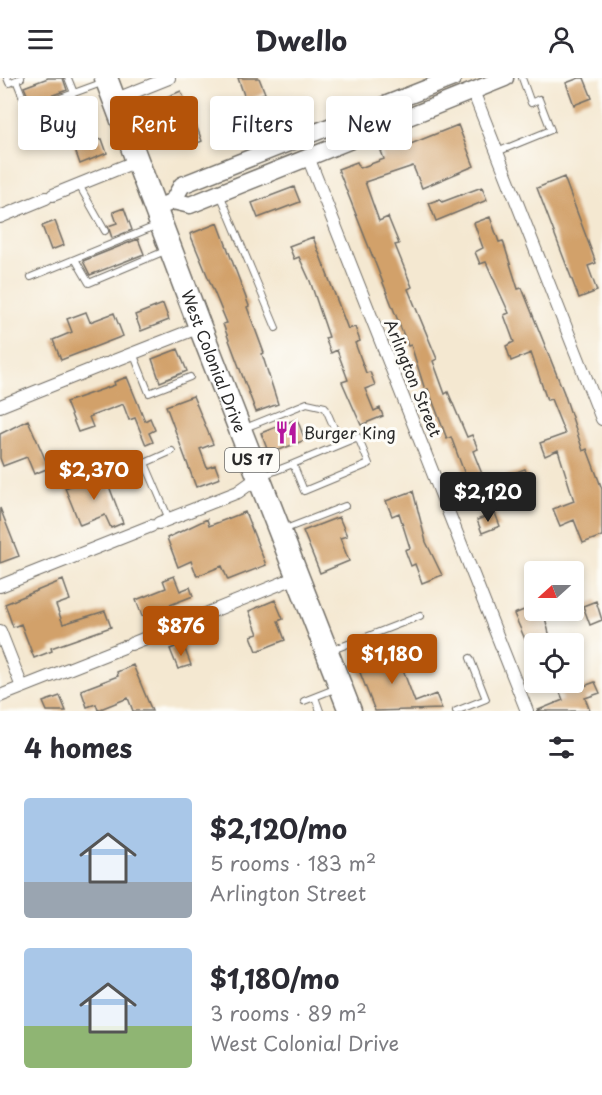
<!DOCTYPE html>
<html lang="en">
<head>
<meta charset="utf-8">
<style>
  body { margin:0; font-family:"Playpen Sans",sans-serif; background:#f2f2f3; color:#2b2b33; height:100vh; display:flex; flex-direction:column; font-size:22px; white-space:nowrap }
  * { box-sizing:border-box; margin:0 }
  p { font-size:20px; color:#7c7c81 }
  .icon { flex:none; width:33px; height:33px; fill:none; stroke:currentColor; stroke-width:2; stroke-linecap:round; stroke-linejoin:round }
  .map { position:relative; height:633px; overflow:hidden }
  .sheet { display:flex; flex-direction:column; background:#fff; flex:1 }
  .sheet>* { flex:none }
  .top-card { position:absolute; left:18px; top:18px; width:567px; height:54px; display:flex; gap:12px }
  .needle { width:39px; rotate:249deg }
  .tools { position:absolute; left:524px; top:483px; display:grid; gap:12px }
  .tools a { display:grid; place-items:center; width:60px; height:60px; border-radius:6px; background:#fff; box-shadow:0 3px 9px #0003; font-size:30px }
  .price { position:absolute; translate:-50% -51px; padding:0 14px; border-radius:6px; background:#b45309; color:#fff; font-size:20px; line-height:39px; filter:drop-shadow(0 2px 3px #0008) }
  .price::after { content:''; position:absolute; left:50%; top:36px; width:18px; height:14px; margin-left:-9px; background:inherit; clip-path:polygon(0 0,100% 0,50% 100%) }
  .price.on { background:#222; color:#fff }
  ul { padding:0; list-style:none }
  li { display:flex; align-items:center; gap:18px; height:150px; padding:0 24px }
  li span { display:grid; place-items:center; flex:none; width:168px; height:120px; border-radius:6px; color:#555 }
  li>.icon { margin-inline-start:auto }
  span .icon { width:72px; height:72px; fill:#fffc; stroke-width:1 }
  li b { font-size:26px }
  h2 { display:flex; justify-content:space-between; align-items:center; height:72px; padding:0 24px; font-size:26px }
  .chip { padding:0 21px; border-radius:6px; background:#fff; box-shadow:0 3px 9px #0003; font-size:21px; line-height:54px }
  .chip.on { background:#b45309; color:#fff }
  header { display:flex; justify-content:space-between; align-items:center; height:78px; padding:0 24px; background:#fff; font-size:27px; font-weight:700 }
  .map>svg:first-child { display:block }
  .building { fill:#d2a16b }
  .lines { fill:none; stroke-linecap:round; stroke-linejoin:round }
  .lane-casing { stroke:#716d65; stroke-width:8 }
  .street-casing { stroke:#716d65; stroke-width:14 }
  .secondary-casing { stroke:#716d65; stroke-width:19 }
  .highway-casing { stroke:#716d65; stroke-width:25 }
  .lane { stroke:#fff; stroke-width:6 }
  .street { stroke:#fff; stroke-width:12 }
  .secondary { stroke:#fff; stroke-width:16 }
  .highway { stroke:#fff; stroke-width:22 }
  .labels { text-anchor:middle; stroke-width:6; stroke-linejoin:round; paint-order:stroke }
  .shield { fill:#fdfcf7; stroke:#6a6a68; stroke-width:1.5 }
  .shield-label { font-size:15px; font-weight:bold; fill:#2b2b2b }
  .street-label { font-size:16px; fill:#2b2b2b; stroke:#fdfcf7 }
  .poi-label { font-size:16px; fill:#2b2b2b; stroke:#fdfcf7; text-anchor:start }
</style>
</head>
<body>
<header><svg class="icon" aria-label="menu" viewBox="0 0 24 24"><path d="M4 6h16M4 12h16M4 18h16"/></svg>Dwello<svg class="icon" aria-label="person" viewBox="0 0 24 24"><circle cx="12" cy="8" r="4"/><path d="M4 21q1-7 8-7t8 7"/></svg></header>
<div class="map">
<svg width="602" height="633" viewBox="0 0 602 633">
  <rect width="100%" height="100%" fill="#fdfcf7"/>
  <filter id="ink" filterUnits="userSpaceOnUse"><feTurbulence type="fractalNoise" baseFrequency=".0167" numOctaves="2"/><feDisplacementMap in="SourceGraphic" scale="12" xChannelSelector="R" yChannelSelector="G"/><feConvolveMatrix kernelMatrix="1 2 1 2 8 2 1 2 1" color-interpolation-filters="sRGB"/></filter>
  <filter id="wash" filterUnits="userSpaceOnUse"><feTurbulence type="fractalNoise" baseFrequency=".008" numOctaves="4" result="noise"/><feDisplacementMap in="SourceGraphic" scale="24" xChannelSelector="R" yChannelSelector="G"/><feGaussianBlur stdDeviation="1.35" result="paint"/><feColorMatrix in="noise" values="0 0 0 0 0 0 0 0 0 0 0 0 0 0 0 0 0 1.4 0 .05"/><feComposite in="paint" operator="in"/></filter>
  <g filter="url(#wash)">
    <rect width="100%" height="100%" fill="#f4e8d1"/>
    <g id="blocks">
      <path class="building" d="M48,0H63L67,12L31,25L24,9Z
        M238,0H259L265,15L246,23Z
        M579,0H584L592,20L574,27L566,5Z
        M181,13L188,29L171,36L164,20Z
        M161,32L168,50L154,55L147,38Z
        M90,43L98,62L102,61L107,75L80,86L68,52Z
        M196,47L202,63L188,69L181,53Z
        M458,47L474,88L422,110L413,88L365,104L379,143L388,139L399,166L395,167L412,209L408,211L437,281L433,283L445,316L448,314L467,359L472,357L478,371L473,373L482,396L467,402L451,359L447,361L428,311L425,312L411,267L408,268L338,91L357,84L360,90L384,81L381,73L396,67L398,71Z
        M564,99L596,185L588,188L597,213L579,220L537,110Z
        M294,109L300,124L258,140L252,125Z
        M482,109L487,122L436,143L429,125L440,121L442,124Z
        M124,130L132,152L112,160L108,148L117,145L113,134Z
        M490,139L499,164L503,163L518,211L522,210L564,315L583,373L587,371L602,411V458L583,465L574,442L560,448L553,431L574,423L558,372L545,378L540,365L565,356L551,321L547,322L531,275L511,283L506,268L514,264L504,237L509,235L486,184L480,186L475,174L483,170L474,145Z
        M55,143L64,167L51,172L42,148Z
        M218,145L249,228L247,229L264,275L262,276L278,326L256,334L223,246L227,245L190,156Z
        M313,159L348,251L355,249L360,263L355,265L366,295L370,294L375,307L365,311L374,333L380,330L383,338L361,347L342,304L348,302L337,272L331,275L325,260L329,259L310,203L299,179L294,181L289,168Z
        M138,161L144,176L90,197L83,183Z
        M163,226L169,242L141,253L135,237Z
        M86,234L90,244L114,235L123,258L61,282L53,262L72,254L67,241Z
        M178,271L187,293L160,304L152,281Z
        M127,299L145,343L150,340L155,352L149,355L153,364L146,367L135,340L129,342L123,326L89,339L93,349L78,354L66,324L115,307L114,304Z
        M193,318L213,366L200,371L207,390L215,387L220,400L196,409L166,328Z
        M297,341L305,362L269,376L261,355Z
        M28,342L49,390L34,396L27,379L3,388L0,380V356Z
        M525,391L532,409L513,416L506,398Z
        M104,395L123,445L111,450L105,437L80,447L65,410Z
        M413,413L426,464L442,497L422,505L415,486L411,488L405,472L410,470L399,435L392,438L386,423Z
        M0,430L19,478L0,485Z
        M245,434L266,487L228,502L222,488L197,498L191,483L178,489L167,460L207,441L209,448Z
        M495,435L500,448L482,455L477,442Z
        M339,439L347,458L340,460L349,483L320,495L303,453Z
        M174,498L180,513L190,509L193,518L142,538L136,522L166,510L163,502Z
        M63,502L70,522L56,527L63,546L105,533L111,549L51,570L52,573L34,580L21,546L13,549L5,526Z
        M275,522L283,541L278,543L285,562L257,573L251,558L258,556L249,533Z
        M596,523L602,542L590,547L583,528Z
        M534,528V532H543L550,559L528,568L514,536Z
        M183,566L191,587L178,591L170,571Z
        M395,571L415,624L436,616L442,631L375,633L359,592L362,584Z
        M133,587L152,633H133L128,620L98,632L96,626L87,629L81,612L118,598L117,594Z
        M556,604H573L576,611L595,604L600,615L585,620L590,633H536L563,622Z
        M60,618L66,633H47L43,624Z"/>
    </g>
  </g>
  <g filter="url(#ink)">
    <use href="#blocks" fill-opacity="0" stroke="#716d65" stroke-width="1.5"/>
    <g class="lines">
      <defs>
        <path id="lane" d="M7,0L9,5L21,0
          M68,0L74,15L104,4
          M16,2L28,32L74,15
          M497,74L551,52L539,21L531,25L522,0
          M79,107L105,153
          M220,116L276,250
          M75,181L89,205L165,173
          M31,199L158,147
          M133,275L149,315L190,299
          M245,350L307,325L325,329L341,366
          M262,398L293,386L304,413L369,386L358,359L293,386
          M169,441L145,385L172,373
          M283,452L345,428
          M330,573L420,538
          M315,619L320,633
          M304,623L337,610
          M456,633L486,621L470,580"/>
        <path id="street" d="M473,13L602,341
          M114,22L169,0
          M308,79L527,633
          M53,117L137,83
          M0,139L46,120
          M111,284L200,249
          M0,328L105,286
          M159,445L238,414L259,399
          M0,508L151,448
          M0,553L22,609
          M131,566L297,499
          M0,618L124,569"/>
        <path id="secondary" d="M173,123L182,107L453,0
          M155,131L173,123L190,127L505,0"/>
        <g id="highway">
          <path id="s1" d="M106,0L200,249L350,633"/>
        </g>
      </defs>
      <use href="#lane" class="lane-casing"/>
      <use href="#street" class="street-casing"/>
      <use href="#secondary" class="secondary-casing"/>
      <use href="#highway" class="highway-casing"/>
      <use href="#lane" class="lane"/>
      <use href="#street" class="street"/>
      <use href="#secondary" class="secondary"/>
      <use href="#highway" class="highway"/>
    </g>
  </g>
  <defs>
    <symbol id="restaurant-bare" viewBox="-9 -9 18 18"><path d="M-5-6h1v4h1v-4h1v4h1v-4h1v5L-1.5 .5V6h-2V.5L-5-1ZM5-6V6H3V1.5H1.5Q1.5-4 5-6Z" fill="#b5179e" stroke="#fdfcf7" stroke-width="2.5" paint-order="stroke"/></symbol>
  </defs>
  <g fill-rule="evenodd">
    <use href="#restaurant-bare" x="270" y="338" width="33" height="33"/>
  </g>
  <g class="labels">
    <rect class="shield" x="225" y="370" width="54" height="24" rx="4.5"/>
    <g class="shield-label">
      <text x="252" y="387">US 17</text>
    </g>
    <g class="street-label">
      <text dy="6" stroke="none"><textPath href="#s1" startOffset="303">West Colonial Drive</textPath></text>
      <text transform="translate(413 300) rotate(68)" y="6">Arlington Street</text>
    </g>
    <g class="poi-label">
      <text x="304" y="361">Burger King</text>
    </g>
  </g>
</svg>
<div class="tools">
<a><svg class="needle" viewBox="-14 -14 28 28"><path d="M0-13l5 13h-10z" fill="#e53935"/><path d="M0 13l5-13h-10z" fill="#7c7c81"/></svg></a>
<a><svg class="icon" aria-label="locate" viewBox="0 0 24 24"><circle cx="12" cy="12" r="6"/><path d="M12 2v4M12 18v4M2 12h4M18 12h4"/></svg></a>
</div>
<b class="price" style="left:94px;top:423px">$2,370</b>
<b class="price on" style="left:488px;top:445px">$2,120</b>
<b class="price" style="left:181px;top:579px">$876</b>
<b class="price" style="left:392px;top:607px">$1,180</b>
<div class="top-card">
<a class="chip">Buy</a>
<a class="chip on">Rent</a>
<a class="chip">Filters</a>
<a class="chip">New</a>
</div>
</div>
<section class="sheet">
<h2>4 homes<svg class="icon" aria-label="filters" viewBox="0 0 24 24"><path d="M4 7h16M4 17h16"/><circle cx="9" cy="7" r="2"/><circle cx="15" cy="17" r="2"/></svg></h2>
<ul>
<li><span style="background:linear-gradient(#a9c7e8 70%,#9aa5b1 0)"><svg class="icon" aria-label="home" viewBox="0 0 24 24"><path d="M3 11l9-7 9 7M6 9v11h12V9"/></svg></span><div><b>$2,120/mo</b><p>5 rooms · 183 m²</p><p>Arlington Street</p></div></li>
<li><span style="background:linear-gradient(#a9c7e8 65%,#8fb573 0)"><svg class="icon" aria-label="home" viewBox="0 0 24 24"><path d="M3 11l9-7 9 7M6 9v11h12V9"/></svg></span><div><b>$1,180/mo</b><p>3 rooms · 89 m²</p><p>West Colonial Drive</p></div></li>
</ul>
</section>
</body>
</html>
